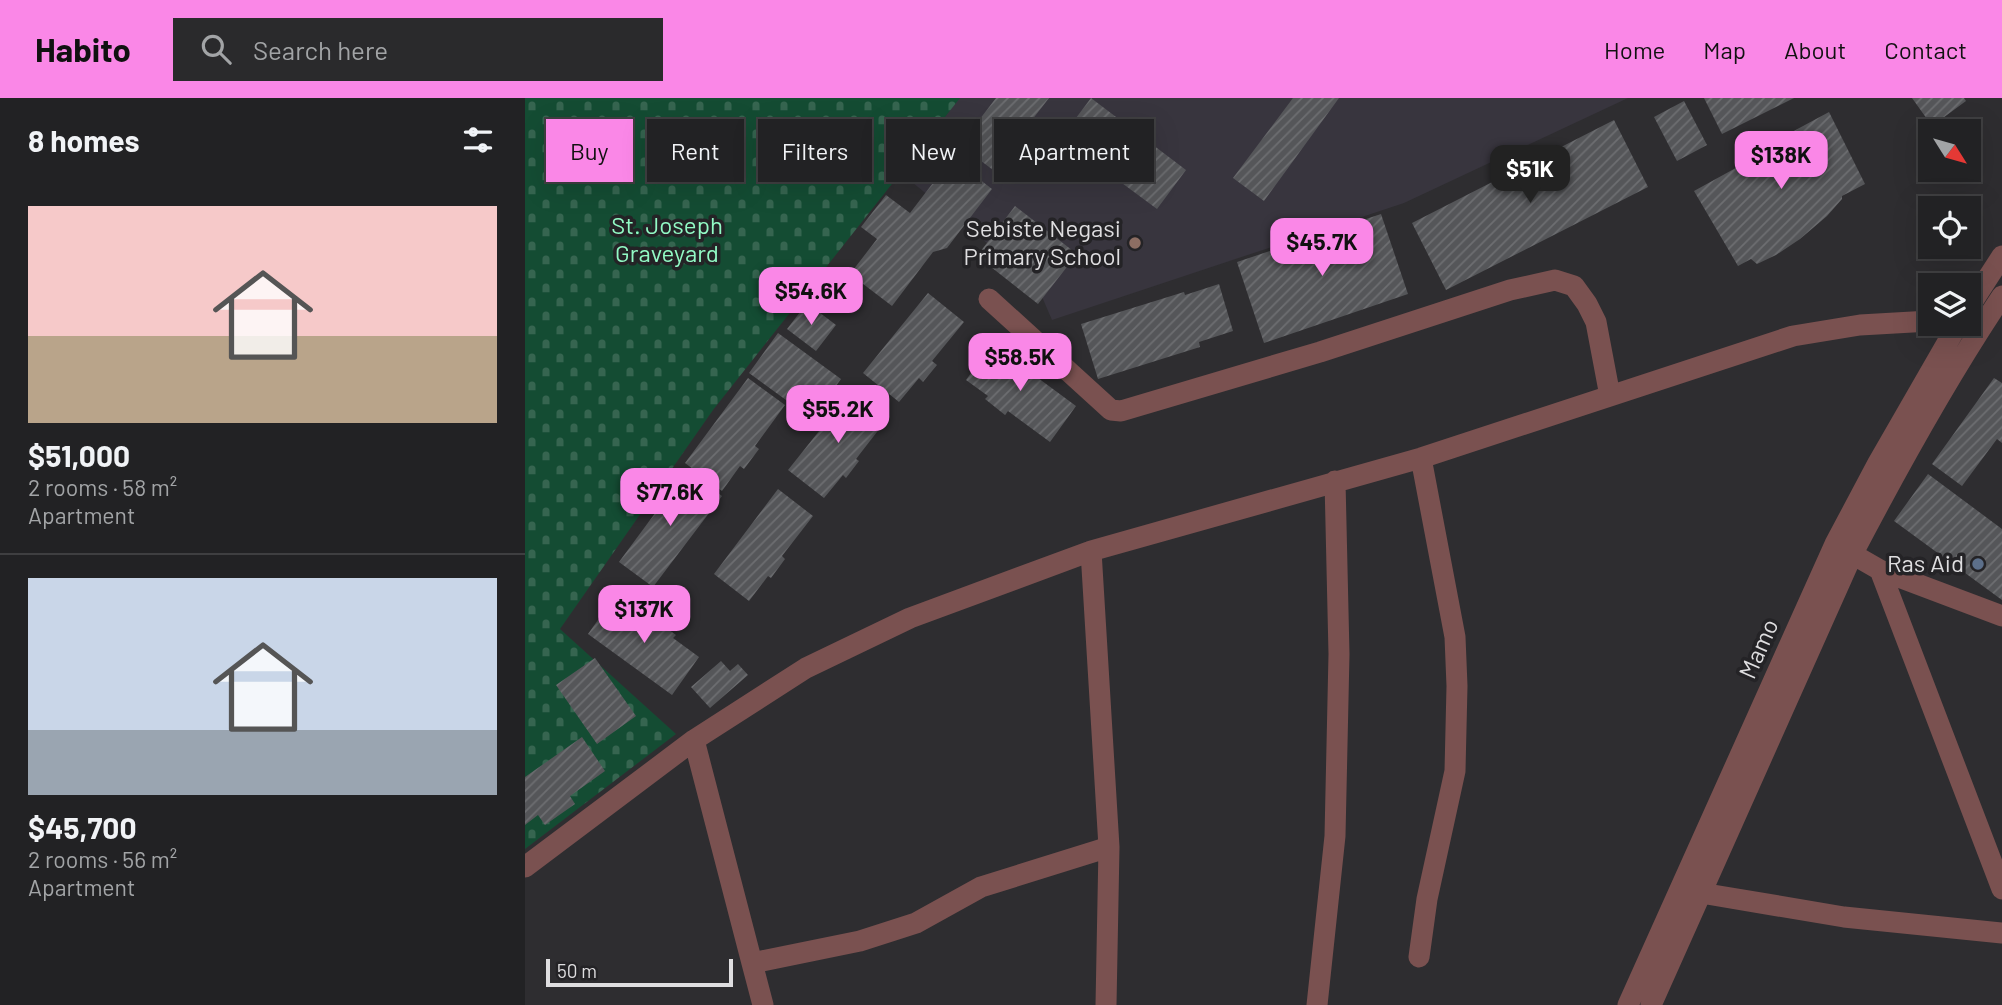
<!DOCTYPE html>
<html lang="en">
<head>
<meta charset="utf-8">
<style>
  body { margin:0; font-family:Barlow,sans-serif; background:#2a2a2c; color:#f1f3f6; height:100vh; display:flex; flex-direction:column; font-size:26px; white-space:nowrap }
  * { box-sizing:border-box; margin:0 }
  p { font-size:23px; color:#a2a4a6 }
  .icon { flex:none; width:38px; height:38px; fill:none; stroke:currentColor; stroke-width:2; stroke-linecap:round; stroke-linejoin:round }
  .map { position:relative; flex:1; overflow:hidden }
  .drawer { display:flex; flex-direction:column; background:#222224; width:525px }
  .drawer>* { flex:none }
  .banner { position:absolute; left:21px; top:21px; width:665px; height:63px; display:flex; gap:14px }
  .needle { width:46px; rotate:127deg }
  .controls { position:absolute; left:1393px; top:21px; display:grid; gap:14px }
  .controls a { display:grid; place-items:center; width:63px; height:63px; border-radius:0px; background:#222224; box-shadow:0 7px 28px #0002,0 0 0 2px #3f3f41; font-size:35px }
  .scale { position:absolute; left:21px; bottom:18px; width:187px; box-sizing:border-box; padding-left:7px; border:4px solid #dfdee0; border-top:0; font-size:19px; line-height:24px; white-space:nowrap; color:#dfdee0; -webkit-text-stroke:5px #242326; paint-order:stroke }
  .price { position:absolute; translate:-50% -60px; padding:0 16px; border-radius:14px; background:#fa87e7; color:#111; font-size:23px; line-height:46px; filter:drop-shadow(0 2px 4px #0008) }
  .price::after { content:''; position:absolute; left:50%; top:42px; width:21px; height:16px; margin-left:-10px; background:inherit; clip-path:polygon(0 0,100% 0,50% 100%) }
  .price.on { background:#222; color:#fff }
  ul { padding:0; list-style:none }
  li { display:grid; align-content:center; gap:14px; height:371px; padding:0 28px }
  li+li { border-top:2px solid #3f3f41 }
  li span { display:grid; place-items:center; height:217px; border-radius:0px; color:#555 }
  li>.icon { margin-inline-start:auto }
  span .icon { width:126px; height:126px; fill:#fffc; stroke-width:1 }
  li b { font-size:30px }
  h2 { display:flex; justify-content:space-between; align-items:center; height:84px; padding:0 28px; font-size:30px }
  .pill { padding:0 24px; border-radius:0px; background:#222224; box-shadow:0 7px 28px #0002,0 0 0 2px #3f3f41; font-size:24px; line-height:63px }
  .pill.on { background:#fa87e7; color:#111 }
  header { display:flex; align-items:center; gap:42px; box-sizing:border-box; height:98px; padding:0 35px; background:#fa87e7; color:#111 }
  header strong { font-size:33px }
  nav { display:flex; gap:38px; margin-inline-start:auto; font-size:24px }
  .search { width:490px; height:63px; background:#2a2a2c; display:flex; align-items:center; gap:18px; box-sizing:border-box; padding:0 24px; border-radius:0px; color:#a2a4a6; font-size:26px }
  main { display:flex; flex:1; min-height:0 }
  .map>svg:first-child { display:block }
  .built { fill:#38353e }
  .cemetery { fill:url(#cemetery-stones) }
  .building { fill:url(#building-hatch) }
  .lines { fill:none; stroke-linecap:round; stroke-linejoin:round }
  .minor { stroke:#7a5150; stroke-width:21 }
  .education-dot { fill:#8d6e63; stroke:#242326; stroke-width:2.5 }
  .service-dot { fill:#5c6f8a; stroke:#242326; stroke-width:2.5 }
  .labels { text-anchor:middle; stroke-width:7; stroke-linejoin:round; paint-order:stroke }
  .park-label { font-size:24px; fill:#92fac5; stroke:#242326 }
  .poi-label { font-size:24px; fill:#dfdee0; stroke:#242326; text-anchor:end }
  .street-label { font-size:24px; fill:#dfdee0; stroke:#242326 }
</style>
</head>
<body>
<header>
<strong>Habito</strong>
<div class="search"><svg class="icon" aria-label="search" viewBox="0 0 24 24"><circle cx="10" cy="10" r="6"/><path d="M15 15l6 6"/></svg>Search here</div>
<nav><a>Home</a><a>Map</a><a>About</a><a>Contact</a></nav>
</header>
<main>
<section class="drawer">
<h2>8 homes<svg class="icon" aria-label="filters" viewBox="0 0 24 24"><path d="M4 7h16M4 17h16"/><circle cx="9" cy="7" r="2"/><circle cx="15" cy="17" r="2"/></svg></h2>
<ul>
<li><span style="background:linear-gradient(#f6c9c9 60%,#b9a48a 0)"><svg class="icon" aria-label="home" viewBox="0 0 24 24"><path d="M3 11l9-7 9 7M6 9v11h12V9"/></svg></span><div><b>$51,000</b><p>2 rooms · 58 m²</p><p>Apartment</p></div></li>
<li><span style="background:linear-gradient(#c9d6e8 70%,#9aa5b1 0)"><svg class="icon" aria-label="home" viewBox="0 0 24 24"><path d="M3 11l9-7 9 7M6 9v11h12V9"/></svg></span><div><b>$45,700</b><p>2 rooms · 56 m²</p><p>Apartment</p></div></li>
</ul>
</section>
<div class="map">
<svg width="1477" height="907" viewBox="0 0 1477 907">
  <defs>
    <pattern id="cemetery-stones" width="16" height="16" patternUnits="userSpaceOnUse" patternTransform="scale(1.75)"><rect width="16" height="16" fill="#144c33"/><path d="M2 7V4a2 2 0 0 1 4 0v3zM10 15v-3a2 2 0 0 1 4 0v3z" fill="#366550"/></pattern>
    <pattern id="building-hatch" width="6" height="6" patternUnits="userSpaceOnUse" patternTransform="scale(1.75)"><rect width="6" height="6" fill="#555659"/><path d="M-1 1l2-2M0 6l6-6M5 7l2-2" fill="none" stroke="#6d6e71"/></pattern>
  </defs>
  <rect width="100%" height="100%" fill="#2e2d30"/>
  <path class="built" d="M434,0H1103L879,105L527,222L511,185L377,76Z"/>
  <path class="cemetery" d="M0,0H435L188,312L35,531L151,636L0,751Z"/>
  <path class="building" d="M471,0H524L468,72L435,47Z
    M566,0L661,72L632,111L536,40Z
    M768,0H814L739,103L708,80Z
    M1179,0H1269L1197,36Z
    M1387,0H1439L1441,3L1407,28Z
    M1159,3L1182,47L1152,63L1129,19Z
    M1304,14L1340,86L1317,98V101L1302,118L1275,141L1251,157L1232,166L1226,161L1213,168L1169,93L1218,66L1215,62Z
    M1089,22L1123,89L921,192L887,125Z
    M427,60L467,91L422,150L408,154L367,208L325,176L352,141L336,129L361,97L385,115Z
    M490,108L552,156L513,206L452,158Z
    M856,116L883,196L739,245L712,164Z
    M694,186L708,233L674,244L675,249L573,281L556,226L659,194L660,197Z
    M403,195L439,224L407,263L412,267L398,284L394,280L374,304L338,275Z
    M282,205L311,227L291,253L262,231Z
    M253,235L316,281L287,321L224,275Z
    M467,246L551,308L525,344L483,313L480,317L460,301L463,298L441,282Z
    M223,280L260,307L230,348L234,351L219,371L215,368L197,393L160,365Z
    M1469,280L1477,285V345L1472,341L1437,388L1407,366Z
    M326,293L362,321L331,361L334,363L321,380L318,377L299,400L263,372Z
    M162,372L197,398L128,489L94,464Z
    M1403,376L1477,431V502L1369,423Z
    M253,391L288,418L257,458L260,461L246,480L243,478L224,503L189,476Z
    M90,498L128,526L131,522L151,537L148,540L174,559L147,597L63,536Z
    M70,560L111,618L72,646L31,587Z
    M196,563L205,573L213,566L223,577L185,610L166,589Z
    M57,639L80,673L45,698L50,706L20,727L13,717L0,727V679Z"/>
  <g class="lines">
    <path class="minor" d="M464,201L586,312L596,313L795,254L985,192L1030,182L1049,188L1062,206L1071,224L1085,298
      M1444,209L1477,158
      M1315,449L1355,472L1477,518
      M566,453L584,749L581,907
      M1355,472L1477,791
      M169,642L227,865
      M0,769L169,642L281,570L385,520L566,453L896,360L1268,238L1335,227L1405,223
      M1176,795L1319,819L1477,835
      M894,859L902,801L930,673L932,588L930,539L896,360
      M238,907L227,865L335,843L391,825L456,789L584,749
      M792,907L810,738L814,556L810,383
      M1103,907L1310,446L1353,365L1433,226
      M1126,907L1328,455C1374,367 1422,280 1477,198"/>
  </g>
  <circle class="education-dot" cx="610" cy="145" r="7"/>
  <circle class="service-dot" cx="1453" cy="466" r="7"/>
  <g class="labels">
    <g class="park-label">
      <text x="142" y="136">St. Joseph<tspan x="142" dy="28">Graveyard</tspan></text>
    </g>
    <g class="poi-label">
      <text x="596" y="139">Sebiste Negasi<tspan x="596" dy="28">Primary School</tspan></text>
      <text x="1439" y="474">Ras Aid</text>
    </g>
    <g class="street-label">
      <text transform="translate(1234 551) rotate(-66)" y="8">Mamo</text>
    </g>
  </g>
</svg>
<div class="controls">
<a><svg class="needle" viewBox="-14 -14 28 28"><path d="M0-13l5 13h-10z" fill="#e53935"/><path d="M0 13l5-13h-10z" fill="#a2a4a6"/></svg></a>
<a><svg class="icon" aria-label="locate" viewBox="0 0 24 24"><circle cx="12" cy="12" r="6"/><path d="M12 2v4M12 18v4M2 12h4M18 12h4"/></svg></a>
<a><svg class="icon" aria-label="layers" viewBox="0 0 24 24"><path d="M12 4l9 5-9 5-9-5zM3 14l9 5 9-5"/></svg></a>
</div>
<div class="scale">50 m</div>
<b class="price" style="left:1256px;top:93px">$138K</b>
<b class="price on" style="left:1005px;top:107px">$51K</b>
<b class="price" style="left:797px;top:180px">$45.7K</b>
<b class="price" style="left:286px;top:229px">$54.6K</b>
<b class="price" style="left:495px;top:295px">$58.5K</b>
<b class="price" style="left:313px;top:347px">$55.2K</b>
<b class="price" style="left:145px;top:430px">$77.6K</b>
<b class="price" style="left:119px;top:547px">$137K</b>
<div class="banner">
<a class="pill on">Buy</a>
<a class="pill">Rent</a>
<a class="pill">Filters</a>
<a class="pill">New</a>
<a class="pill">Apartment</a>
</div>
</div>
</main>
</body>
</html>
